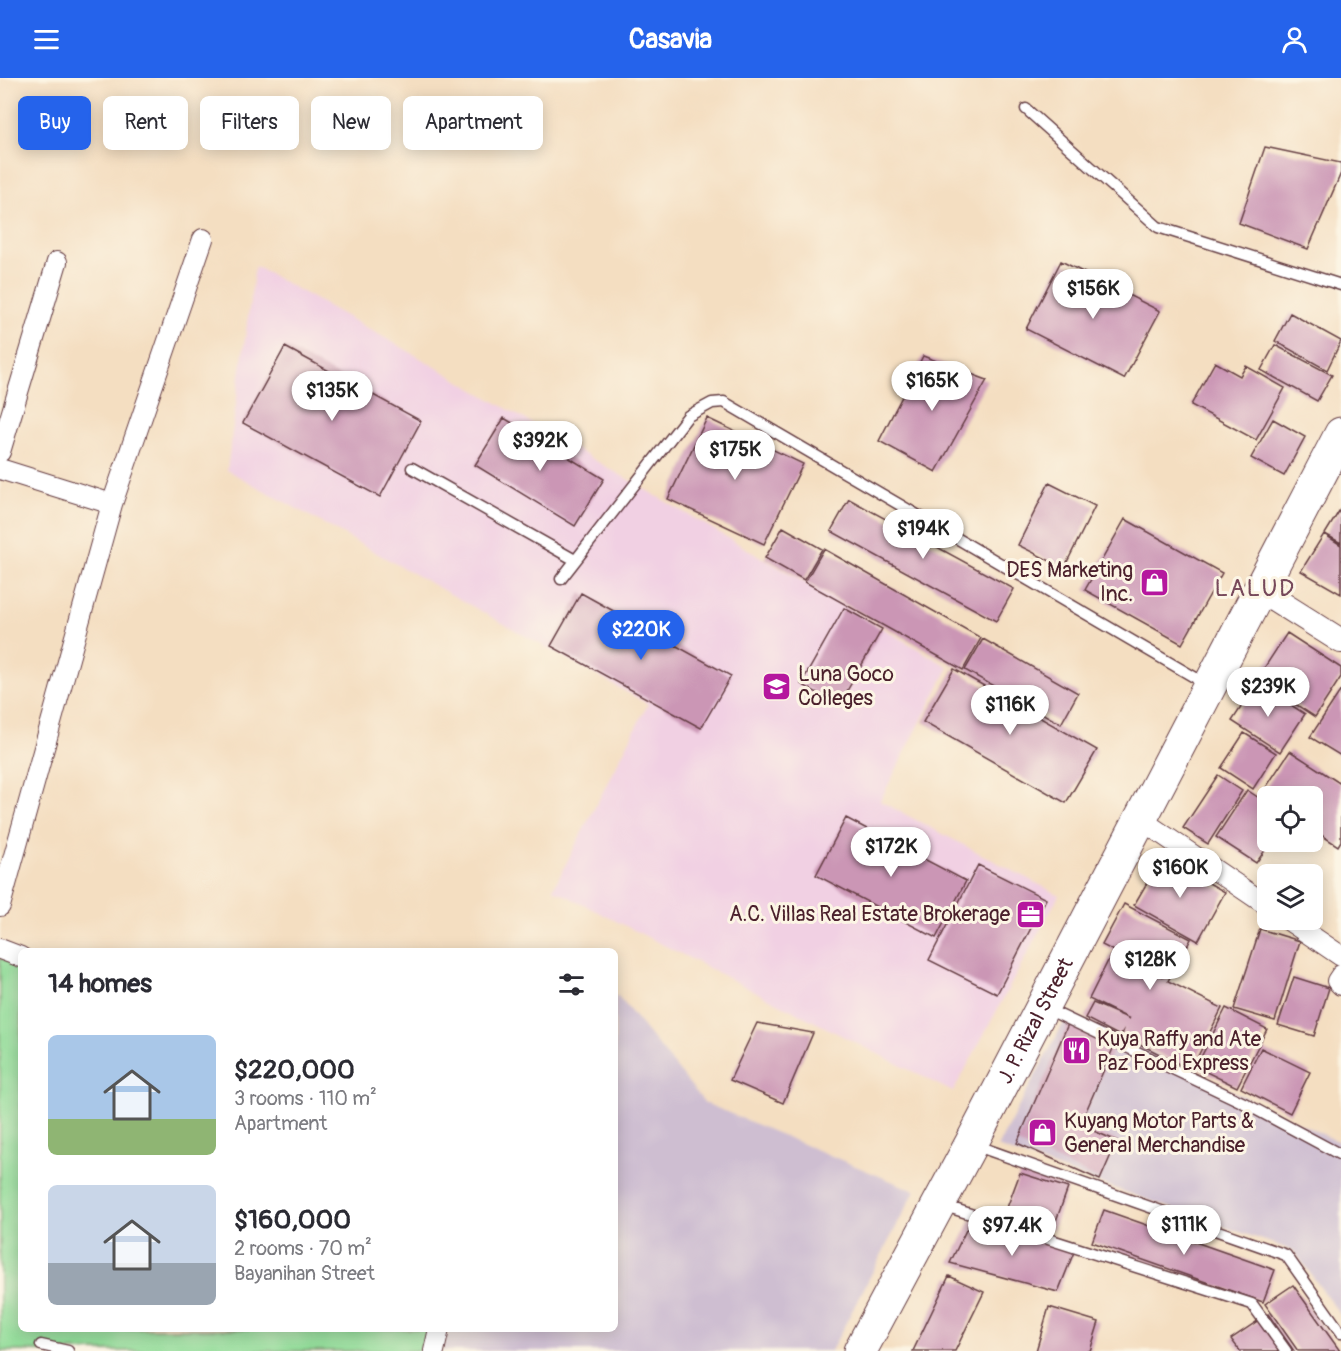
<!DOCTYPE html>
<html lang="en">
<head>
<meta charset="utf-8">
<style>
  body { margin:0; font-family:Pangolin,sans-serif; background:#f7f7f7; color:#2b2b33; height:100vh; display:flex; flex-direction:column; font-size:22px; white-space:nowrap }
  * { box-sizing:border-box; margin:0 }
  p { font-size:20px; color:#7c7c81 }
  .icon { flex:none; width:33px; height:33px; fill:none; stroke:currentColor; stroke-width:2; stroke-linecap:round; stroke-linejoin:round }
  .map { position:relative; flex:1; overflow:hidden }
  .details { position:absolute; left:18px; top:870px; width:600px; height:384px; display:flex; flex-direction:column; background:#fff; border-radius:9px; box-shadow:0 3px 15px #0003 }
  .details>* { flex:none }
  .hud { position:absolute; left:18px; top:18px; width:600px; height:54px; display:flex; gap:12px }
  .fabs { position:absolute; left:1257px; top:708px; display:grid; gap:12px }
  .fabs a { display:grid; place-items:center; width:66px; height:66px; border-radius:9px; background:#fff; box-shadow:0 3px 15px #0003; font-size:30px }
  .price { position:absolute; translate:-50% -51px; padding:0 14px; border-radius:21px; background:#fff; color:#222; font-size:20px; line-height:39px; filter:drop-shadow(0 2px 3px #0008) }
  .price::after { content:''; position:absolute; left:50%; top:36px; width:18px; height:14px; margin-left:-9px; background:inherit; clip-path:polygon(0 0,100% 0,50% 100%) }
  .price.active { background:#2563eb; color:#fff }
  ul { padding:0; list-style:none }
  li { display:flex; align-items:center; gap:18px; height:150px; padding:0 30px }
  li span { display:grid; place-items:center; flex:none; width:168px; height:120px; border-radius:9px; color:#555 }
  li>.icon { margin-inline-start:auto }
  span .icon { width:72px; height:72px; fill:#fffc; stroke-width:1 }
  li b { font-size:26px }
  h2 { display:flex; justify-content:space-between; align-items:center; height:72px; padding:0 30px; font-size:26px }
  .tag { padding:0 21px; border-radius:9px; background:#fff; box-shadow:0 3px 15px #0003; font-size:21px; line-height:54px }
  .tag.active { background:#2563eb; color:#fff }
  header { display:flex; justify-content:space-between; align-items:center; height:78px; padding:0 30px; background:#2563eb; color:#fff; font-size:27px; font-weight:700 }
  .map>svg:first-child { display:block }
  .built { fill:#f1d0e3 }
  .industrial { fill:#cebed1 }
  .green { fill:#90dc98; stroke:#6d7e62; stroke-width:1.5 }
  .building { fill:#cb96b5 }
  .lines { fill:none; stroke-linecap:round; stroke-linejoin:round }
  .service-casing { stroke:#643c42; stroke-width:13 }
  .minor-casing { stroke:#643c42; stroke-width:22 }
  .tertiary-casing { stroke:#643c42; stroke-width:26 }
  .trunk-casing { stroke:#643c42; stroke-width:35 }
  .service { stroke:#fff; stroke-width:10 }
  .minor { stroke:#fff; stroke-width:20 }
  .tertiary { stroke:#fff; stroke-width:24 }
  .trunk { stroke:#fff; stroke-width:33 }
  .labels { text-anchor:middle; stroke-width:6; stroke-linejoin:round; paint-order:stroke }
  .poi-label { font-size:21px; fill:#4a1f2b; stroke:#fcf5e5; text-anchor:start }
  .street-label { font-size:21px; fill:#4a1f2b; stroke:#fcf5e5 }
  .quarter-label { font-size:24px; letter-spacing:1.5px; fill:#77495b; stroke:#fcf5e5 }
</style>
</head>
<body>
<header><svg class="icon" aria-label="menu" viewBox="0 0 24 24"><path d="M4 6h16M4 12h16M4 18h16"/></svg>Casavia<svg class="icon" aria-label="person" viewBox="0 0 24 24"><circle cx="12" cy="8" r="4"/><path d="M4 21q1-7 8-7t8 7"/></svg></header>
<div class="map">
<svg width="1341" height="1273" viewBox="0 0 1341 1273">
  <rect width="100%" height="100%" fill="#fcf5e5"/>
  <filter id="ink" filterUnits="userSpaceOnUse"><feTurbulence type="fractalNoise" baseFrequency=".0167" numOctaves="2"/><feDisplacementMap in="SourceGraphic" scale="12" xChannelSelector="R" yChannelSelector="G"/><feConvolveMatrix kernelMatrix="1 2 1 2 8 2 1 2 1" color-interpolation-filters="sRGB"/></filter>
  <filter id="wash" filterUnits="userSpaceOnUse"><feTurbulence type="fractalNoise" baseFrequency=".008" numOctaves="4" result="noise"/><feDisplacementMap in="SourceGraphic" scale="24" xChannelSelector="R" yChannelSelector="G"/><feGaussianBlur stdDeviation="1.35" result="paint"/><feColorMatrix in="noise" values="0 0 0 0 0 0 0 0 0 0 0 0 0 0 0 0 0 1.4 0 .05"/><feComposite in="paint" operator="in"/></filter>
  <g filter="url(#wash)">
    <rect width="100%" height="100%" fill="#f4dec1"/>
    <path class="built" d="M255,188L403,270L949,589L880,723L1059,817L953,1014L553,811L648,626L227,392Z"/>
    <path class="industrial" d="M615,918H618L705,1025L915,1113L831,1273H442L449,1251H615Z
      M1069,935L1341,1065V1238L1294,1173L997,1069Z"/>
    <path class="green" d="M0,880L21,887V1251H433L427,1273H0Z"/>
    <g id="blocks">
      <path class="building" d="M1265,69L1341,85V95L1308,171L1239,145Z
        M1061,183L1160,233L1124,301L1026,251Z
        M1290,235L1341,263L1327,292L1275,263Z
        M1275,267L1332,297L1317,323L1261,292Z
        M285,269L421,343L380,419L243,345Z
        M923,278L987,302L936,394L879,363Z
        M1215,284L1240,298L1246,288L1285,310L1256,362L1191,327Z
        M504,340L604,401L575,448L475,387Z
        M707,340L803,386L764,466L668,421Z
        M1273,341L1305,359L1284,398L1251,380Z
        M1049,405L1095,428L1064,490L1018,467Z
        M849,421L1014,511L996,543L831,453Z
        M1341,430V465L1325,456Z
        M1125,441L1222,495L1182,566L1085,512Z
        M783,449L822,471L804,502L765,480Z
        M1324,456L1341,467V516L1301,493Z
        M824,471L981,560L963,592L805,504Z
        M581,515L731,598L701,650L551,568Z
        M844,530L882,551L839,627L801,606Z
        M1287,555L1341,590V599L1315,639L1257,601Z
        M983,561L1078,615L1061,646L965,592Z
        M954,591L1097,672L1066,725L923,644Z
        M1257,605L1305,636L1280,674L1232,643Z
        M1341,612V678L1310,659Z
        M1244,655L1276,675L1253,711L1221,690Z
        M1290,673L1341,706V763L1338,768L1312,751V718H1268V721L1261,717Z
        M1218,697L1242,713L1208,766L1183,750Z
        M1247,712L1268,726V764H1271L1256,785L1216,759Z
        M846,740L966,803L936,860L816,797Z
        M1162,779L1225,814L1198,863L1134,827Z
        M978,787L1046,821L997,916L929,882Z
        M1124,826L1191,861L1168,903L1222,930L1191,992L1122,957L1124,951L1120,958L1085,940L1093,925L1130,941L1089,921L1112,875L1164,899L1102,867Z
        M1260,851L1300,863L1275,943L1234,931Z
        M1294,899L1329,910L1314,958L1278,947Z
        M1226,930L1267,951L1237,1009L1196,989Z
        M757,945L813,955L783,1025L730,1002Z
        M1068,946L1115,966L1080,1047L1117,1063L1100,1102L1017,1065Z
        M1261,970L1310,994L1290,1035L1241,1010Z
        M1020,1095L1068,1110L1053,1151L1005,1135Z
        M1104,1132L1275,1192L1263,1224L1092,1164Z
        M971,1142L1074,1174L1058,1214L950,1185Z
        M949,1198L984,1214L955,1273H913Z
        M1293,1207L1340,1273H1298L1265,1226Z
        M1049,1229L1099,1244L1090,1273H1036Z
        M1268,1236L1294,1273H1240L1231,1261Z"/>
    </g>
  </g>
  <g filter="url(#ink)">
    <use href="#blocks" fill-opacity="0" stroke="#643c42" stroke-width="1.5"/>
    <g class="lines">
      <defs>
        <path id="service" d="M1026,31L1158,149L1341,207
          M412,390L575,482
          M561,501L688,338L712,325L724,324L1206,606
          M1045,930L1244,1025L1341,1077
          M974,1067L1286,1177L1341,1255
          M942,1127L1252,1226L1286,1273
          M41,1267L68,1273"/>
        <path id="minor" d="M0,374L57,184
          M0,391L112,426
          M1140,741L1268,828
          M0,828L112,426L203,161
          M1288,842L1341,878
          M0,871L21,879
          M1341,897L1337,903L1341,907
          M434,1273L439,1251"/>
        <path id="tertiary" d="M1260,512L1341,563"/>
        <g id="trunk">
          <path id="s1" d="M860,1273L971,1066L1341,356"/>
        </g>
      </defs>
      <use href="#service" class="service-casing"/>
      <use href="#minor" class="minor-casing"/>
      <use href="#tertiary" class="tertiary-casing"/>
      <use href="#trunk" class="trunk-casing"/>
      <use href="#service" class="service"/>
      <use href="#minor" class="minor"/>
      <use href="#tertiary" class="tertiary"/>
      <use href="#trunk" class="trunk"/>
    </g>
  </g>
  <defs>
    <symbol id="shop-square" viewBox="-11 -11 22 22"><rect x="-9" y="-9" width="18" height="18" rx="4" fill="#b5179e" stroke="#fcf5e5"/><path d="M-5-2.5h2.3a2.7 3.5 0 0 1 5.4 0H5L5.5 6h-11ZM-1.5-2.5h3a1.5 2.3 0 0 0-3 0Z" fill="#fff"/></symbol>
    <symbol id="university-square" viewBox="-11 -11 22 22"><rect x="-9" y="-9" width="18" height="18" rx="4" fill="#b5179e" stroke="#fcf5e5"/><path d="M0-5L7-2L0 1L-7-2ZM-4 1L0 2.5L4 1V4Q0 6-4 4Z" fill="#fff"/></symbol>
    <symbol id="office-square" viewBox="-11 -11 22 22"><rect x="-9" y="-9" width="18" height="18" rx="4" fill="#b5179e" stroke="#fcf5e5"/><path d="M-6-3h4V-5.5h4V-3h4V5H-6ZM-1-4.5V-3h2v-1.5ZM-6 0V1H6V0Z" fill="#fff"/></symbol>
    <symbol id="restaurant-square" viewBox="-11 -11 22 22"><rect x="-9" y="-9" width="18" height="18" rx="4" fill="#b5179e" stroke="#fcf5e5"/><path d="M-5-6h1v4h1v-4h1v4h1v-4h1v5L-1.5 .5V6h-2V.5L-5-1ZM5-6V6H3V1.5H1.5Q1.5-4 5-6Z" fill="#fff"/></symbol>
  </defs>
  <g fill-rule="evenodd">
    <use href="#shop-square" x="1138" y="488" width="33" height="33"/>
    <use href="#university-square" x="760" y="592" width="33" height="33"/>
    <use href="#office-square" x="1014" y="820" width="33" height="33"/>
    <use href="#restaurant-square" x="1060" y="956" width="33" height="33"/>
    <use href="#shop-square" x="1026" y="1038" width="33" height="33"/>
  </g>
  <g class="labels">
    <g class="poi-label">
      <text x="1133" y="499" text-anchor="end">DES Marketing<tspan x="1133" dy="24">Inc.</tspan></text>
      <text x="798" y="603">Luna Goco<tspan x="798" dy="24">Colleges</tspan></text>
      <text x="1010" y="843" text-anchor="end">A.C. Villas Real Estate Brokerage</text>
      <text x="1097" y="968">Kuya Raffy and Ate<tspan x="1097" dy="24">Paz Food Express</tspan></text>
      <text x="1064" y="1050">Kuyang Motor Parts &amp;<tspan x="1064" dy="24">General Merchandise</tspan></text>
    </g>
    <g class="street-label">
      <text dy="7" stroke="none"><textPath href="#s1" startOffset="374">J. P. Rizal Street</textPath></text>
    </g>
    <g class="quarter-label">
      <text x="1255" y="518">LALUD</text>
    </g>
  </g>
</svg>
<div class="fabs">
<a><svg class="icon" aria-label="locate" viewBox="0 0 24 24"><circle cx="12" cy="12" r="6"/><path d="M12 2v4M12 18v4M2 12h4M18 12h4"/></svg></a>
<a><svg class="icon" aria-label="layers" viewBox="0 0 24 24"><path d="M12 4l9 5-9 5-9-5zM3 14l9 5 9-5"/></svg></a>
</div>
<b class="price" style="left:1093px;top:242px">$156K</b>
<b class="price" style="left:932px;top:334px">$165K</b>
<b class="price" style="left:332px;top:344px">$135K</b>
<b class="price" style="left:540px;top:394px">$392K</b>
<b class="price" style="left:735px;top:403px">$175K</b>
<b class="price" style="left:923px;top:482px">$194K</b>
<b class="price active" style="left:641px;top:583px">$220K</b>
<b class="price" style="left:1268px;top:640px">$239K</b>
<b class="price" style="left:1010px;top:658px">$116K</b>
<b class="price" style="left:891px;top:800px">$172K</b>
<b class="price" style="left:1180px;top:821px">$160K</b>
<b class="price" style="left:1150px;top:913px">$128K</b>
<b class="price" style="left:1184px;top:1178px">$111K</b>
<b class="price" style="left:1012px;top:1179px">$97.4K</b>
<div class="hud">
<a class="tag active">Buy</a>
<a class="tag">Rent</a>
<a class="tag">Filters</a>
<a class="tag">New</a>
<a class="tag">Apartment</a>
</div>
<section class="details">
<h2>14 homes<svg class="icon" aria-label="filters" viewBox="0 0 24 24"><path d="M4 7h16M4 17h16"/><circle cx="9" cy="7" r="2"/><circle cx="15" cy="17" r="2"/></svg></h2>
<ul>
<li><span style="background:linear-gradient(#a9c7e8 70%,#8fb573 0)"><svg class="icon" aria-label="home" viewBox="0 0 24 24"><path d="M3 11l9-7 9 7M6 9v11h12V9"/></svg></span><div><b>$220,000</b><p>3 rooms · 110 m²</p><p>Apartment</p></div></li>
<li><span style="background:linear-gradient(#c9d6e8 65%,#9aa5b1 0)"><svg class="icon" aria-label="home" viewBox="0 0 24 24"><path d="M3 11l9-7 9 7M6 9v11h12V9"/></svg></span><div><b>$160,000</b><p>2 rooms · 70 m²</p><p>Bayanihan Street</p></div></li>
</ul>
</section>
</div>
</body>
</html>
